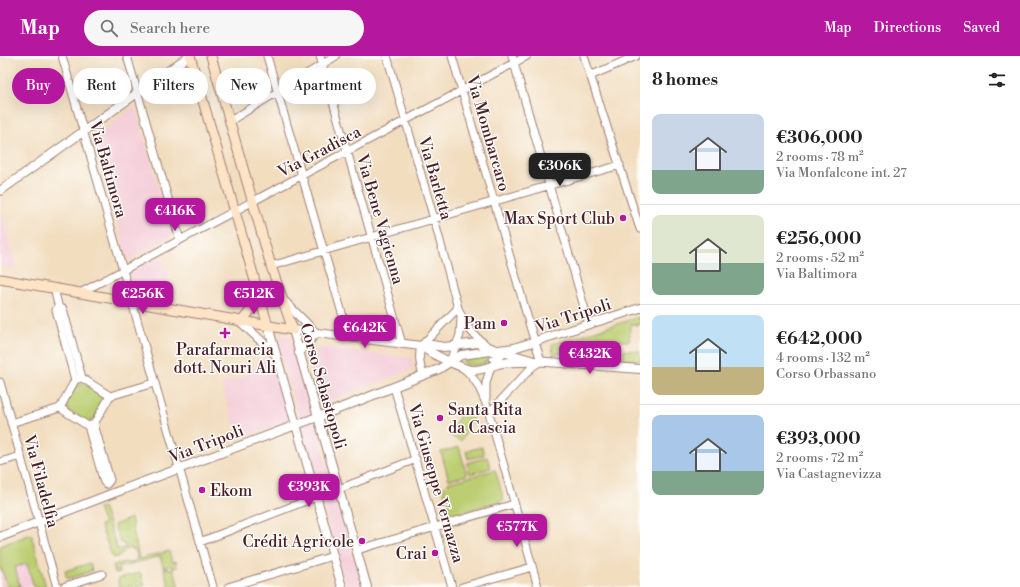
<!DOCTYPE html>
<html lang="en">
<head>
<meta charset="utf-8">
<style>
  body { margin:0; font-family:"Libre Bodoni",serif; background:#f6f6f6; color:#222; height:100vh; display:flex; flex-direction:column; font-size:15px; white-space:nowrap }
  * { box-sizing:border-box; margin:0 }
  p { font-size:13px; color:#767676 }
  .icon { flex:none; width:22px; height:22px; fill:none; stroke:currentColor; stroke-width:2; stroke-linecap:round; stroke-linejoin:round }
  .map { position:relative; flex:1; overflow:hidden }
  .drawer { display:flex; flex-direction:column; background:#fff; width:380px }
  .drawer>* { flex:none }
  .guide { position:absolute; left:12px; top:12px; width:380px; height:36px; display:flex; gap:8px }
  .price { position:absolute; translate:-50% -34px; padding:0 9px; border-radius:8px; background:#b5179e; color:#fff; font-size:13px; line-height:26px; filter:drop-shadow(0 1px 2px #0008) }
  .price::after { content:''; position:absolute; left:50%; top:24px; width:12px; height:9px; margin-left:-6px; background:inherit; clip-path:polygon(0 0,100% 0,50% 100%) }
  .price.active { background:#222; color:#fff }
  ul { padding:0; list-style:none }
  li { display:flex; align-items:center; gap:12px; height:100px; padding:0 12px }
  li+li { border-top:1px solid #e0e0e0 }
  li span { display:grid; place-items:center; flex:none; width:112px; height:80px; border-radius:8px; color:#555 }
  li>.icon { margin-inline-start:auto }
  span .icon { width:48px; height:48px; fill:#fffc; stroke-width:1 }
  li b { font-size:17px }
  h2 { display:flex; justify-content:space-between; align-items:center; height:48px; padding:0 12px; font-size:17px }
  .pill { padding:0 14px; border-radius:18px; background:#fff; box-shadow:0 4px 16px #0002; font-size:14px; line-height:36px }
  .pill.active { background:#b5179e; color:#fff }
  header { display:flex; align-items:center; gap:24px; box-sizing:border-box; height:56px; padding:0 20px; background:#b5179e; color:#fff }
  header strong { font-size:19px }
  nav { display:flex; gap:22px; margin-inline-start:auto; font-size:14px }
  .search { width:280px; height:36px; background:#f6f6f6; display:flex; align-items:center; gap:10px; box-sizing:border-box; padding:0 14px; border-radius:22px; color:#767676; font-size:15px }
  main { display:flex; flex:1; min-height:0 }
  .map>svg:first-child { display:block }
  .built { fill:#f5cfda }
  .green { fill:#bcce71; stroke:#83764e }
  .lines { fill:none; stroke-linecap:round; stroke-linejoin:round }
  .minor-casing { stroke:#9e7e75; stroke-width:9 }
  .tertiary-casing { stroke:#9e7e75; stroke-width:10 }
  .secondary-casing { stroke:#9e7e75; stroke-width:11 }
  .minor { stroke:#fff; stroke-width:7 }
  .tertiary { stroke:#fff; stroke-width:8 }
  .secondary { stroke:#fee4c6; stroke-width:9 }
  .poi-dot { fill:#b5179e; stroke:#fdfcf7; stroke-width:1.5 }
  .labels { text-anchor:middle; stroke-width:3; stroke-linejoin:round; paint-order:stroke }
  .street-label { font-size:16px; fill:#4a1f2b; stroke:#fdfcf7 }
  .poi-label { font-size:16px; fill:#4a1f2b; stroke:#fdfcf7; text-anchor:end }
</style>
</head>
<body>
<header>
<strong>Map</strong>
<div class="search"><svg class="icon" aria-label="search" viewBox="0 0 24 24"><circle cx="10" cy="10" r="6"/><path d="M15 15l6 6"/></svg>Search here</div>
<nav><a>Map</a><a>Directions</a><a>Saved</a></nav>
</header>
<main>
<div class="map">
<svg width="640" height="531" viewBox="0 0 640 531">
  <rect width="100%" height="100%" fill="#fdfcf7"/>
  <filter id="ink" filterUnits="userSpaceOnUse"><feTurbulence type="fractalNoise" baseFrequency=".025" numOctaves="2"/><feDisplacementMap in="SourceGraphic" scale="8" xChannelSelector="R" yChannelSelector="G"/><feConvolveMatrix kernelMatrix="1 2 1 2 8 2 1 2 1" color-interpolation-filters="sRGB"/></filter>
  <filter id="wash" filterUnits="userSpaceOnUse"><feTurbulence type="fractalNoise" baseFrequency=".012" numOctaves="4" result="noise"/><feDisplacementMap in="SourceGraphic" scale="16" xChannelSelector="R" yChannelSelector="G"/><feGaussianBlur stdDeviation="0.9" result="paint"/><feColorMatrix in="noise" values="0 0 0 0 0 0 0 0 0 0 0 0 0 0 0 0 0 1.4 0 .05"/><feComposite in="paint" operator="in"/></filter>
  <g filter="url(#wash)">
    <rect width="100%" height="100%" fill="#f2ddbf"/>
    <path class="built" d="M135,51L172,180L128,204L94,81Z
      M0,152L16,211V213L0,210Z
      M159,201L169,219L165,240L135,234L129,216Z
      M283,279L289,280L291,282L362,531H346L277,286L281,280Z
      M319,291L412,302L413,313L321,348L308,303Z
      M266,301L274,309L289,364L239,383L221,328L244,321Z
      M31,478L46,531H0V490Z"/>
    <path class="green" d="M640,261V269L631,268L629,285L610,284L609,299L624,301V294L640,295V305L553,297L552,288Z
      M486,300L488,302L486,306C479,310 470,311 463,306L466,303Z
      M84,328L99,336L103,345L94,363L86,366L68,354L66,346L75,330Z
      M461,357L473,363L461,385L449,379Z
      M459,391L467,419L449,424L441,396Z
      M482,391L484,399L468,403L466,395Z
      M487,401L491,412L470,418L467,407Z
      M495,414L504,444L450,460L443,432L448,427Z
      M103,451L118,494L126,491L124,488L120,486L114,469L131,462L139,503L169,495L172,506L176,505L177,511L173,512L179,531H169L164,513L169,512V514L172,513L171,509L163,511L160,500L118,512L119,517H115L113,509L125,506L132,507L136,504L137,498L133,493C127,491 124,494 121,499L113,502L100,469L104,468L98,453Z
      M31,478L46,531H34L27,508L15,511L20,531H7L2,514H0V490Z
      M90,507L92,515L67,523L65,515Z
      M138,517L141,518L144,529V531H119L118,525L119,522Z"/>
  </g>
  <g filter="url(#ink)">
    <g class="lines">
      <defs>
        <path id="minor" d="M62,0L213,531
          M127,0L180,184
          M267,0L349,281
          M320,0L402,288
          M387,0L434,163L458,252C463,266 473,280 485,288
          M452,0L532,277L541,305L532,311L489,357
          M512,0L589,268
          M584,0L640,173
          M590,20L636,0
          M230,65L336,0
          M271,210L620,109
          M54,232L59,253
          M80,237L527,0
          M450,305L460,279L461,261
          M463,312C476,322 481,335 487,350L538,531
          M423,319C420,310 418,300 421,290L458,252
          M75,324L56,254L63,253L82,322L110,340L94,368L88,370L60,352L75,324L82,322
          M0,326L57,531
          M394,331L452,531
          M110,340L154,327
          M486,342V327L491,310
          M11,367L60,352
          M88,370L104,426L107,428L110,424L94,368
          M0,406L21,400
          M339,433L416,403
          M200,486L316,441
          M357,494L514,448
          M63,531L102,518
          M228,531L333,500
          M462,531L532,511"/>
        <path id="tertiary" d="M0,135L189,0
          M282,243L316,277
          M241,266L275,298
          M268,270L342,531
          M421,290C430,297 465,315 475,314C485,314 494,308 503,307C513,305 524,307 534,305L640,313
          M299,297L316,277
          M494,303L508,295
          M0,481L111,438L328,357L439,313L461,299L514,292L640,252
          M367,531L293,274L421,290L432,289L444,291L478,287L496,294L534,305"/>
        <path id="secondary" d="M190,0L268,270
          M0,223L293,274L271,210L211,0
          M241,266L260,243"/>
      </defs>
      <use href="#minor" class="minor-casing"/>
      <use href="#tertiary" class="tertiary-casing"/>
      <use href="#secondary" class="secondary-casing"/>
      <use href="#minor" class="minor"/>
      <use href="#tertiary" class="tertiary"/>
      <use href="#secondary" class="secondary"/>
    </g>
  </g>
  <g class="poi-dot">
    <circle cx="623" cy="162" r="4"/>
    <circle cx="504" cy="267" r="4"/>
    <path d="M223 271h4v4h4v4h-4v4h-4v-4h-4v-4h4z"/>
    <circle cx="440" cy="362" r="4"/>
    <circle cx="202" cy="434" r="4"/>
    <circle cx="362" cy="485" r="4"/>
    <circle cx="435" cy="497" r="4"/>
  </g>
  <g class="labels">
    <g class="street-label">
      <text transform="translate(489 77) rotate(74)" y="6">Via Mombarcaro</text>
      <text transform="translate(319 95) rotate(-28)" y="6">Via Gradisca</text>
      <text transform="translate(109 113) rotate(74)" y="6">Via Baltimora</text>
      <text transform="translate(436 122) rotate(74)" y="6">Via Barletta</text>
      <text transform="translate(381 163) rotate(74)" y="6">Via Bene Vagienna</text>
      <text transform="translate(573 259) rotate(-18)" y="6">Via Tripoli</text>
      <text transform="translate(324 330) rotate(74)" y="6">Corso Sebastopoli</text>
      <text transform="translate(206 387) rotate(-21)" y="6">Via Tripoli</text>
      <text transform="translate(42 425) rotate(75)" y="6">Via Filadelfia</text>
      <text transform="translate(437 427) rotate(74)" y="6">Via Giuseppe Vernazza</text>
    </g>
    <g class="poi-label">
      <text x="615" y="168">Max Sport Club</text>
      <text x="496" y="273">Pam</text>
      <text x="225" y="299" text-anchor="middle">Parafarmacia<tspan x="225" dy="18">dott. Nouri Ali</tspan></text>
      <text x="448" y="359" text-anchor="start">Santa Rita<tspan x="448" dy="18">da Cascia</tspan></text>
      <text x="210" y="440" text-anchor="start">Ekom</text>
      <text x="354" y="491">Crédit Agricole</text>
      <text x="427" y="503">Crai</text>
    </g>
  </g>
</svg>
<b class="price active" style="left:560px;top:131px">€306K</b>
<b class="price" style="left:175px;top:176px">€416K</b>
<b class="price" style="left:143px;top:259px">€256K</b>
<b class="price" style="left:254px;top:259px">€512K</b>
<b class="price" style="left:365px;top:293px">€642K</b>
<b class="price" style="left:590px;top:319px">€432K</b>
<b class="price" style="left:309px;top:452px">€393K</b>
<b class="price" style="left:517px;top:492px">€577K</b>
<div class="guide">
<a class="pill active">Buy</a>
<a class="pill">Rent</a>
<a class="pill">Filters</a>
<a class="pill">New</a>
<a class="pill">Apartment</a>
</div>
</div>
<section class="drawer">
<h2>8 homes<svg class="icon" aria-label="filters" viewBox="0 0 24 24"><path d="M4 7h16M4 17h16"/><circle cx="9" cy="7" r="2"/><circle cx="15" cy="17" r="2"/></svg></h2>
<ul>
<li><span style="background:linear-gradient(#c9d6e8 70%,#7fa58c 0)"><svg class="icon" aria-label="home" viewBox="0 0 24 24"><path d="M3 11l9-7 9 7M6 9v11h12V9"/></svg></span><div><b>€306,000</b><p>2 rooms · 78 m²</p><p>Via Monfalcone int. 27</p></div></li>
<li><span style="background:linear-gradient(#dfe7d0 60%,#7fa58c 0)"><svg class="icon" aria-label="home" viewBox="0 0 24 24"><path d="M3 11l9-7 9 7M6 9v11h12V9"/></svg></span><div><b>€256,000</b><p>2 rooms · 52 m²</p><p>Via Baltimora</p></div></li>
<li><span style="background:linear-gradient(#bfe0f5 65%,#c2b280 0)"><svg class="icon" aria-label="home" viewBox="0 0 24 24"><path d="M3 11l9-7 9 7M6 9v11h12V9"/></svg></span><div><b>€642,000</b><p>4 rooms · 132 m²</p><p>Corso Orbassano</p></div></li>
<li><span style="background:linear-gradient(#a9c7e8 70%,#7fa58c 0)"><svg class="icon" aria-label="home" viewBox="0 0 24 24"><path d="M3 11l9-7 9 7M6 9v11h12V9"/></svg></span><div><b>€393,000</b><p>2 rooms · 72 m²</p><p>Via Castagnevizza</p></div></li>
</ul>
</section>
</main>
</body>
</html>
